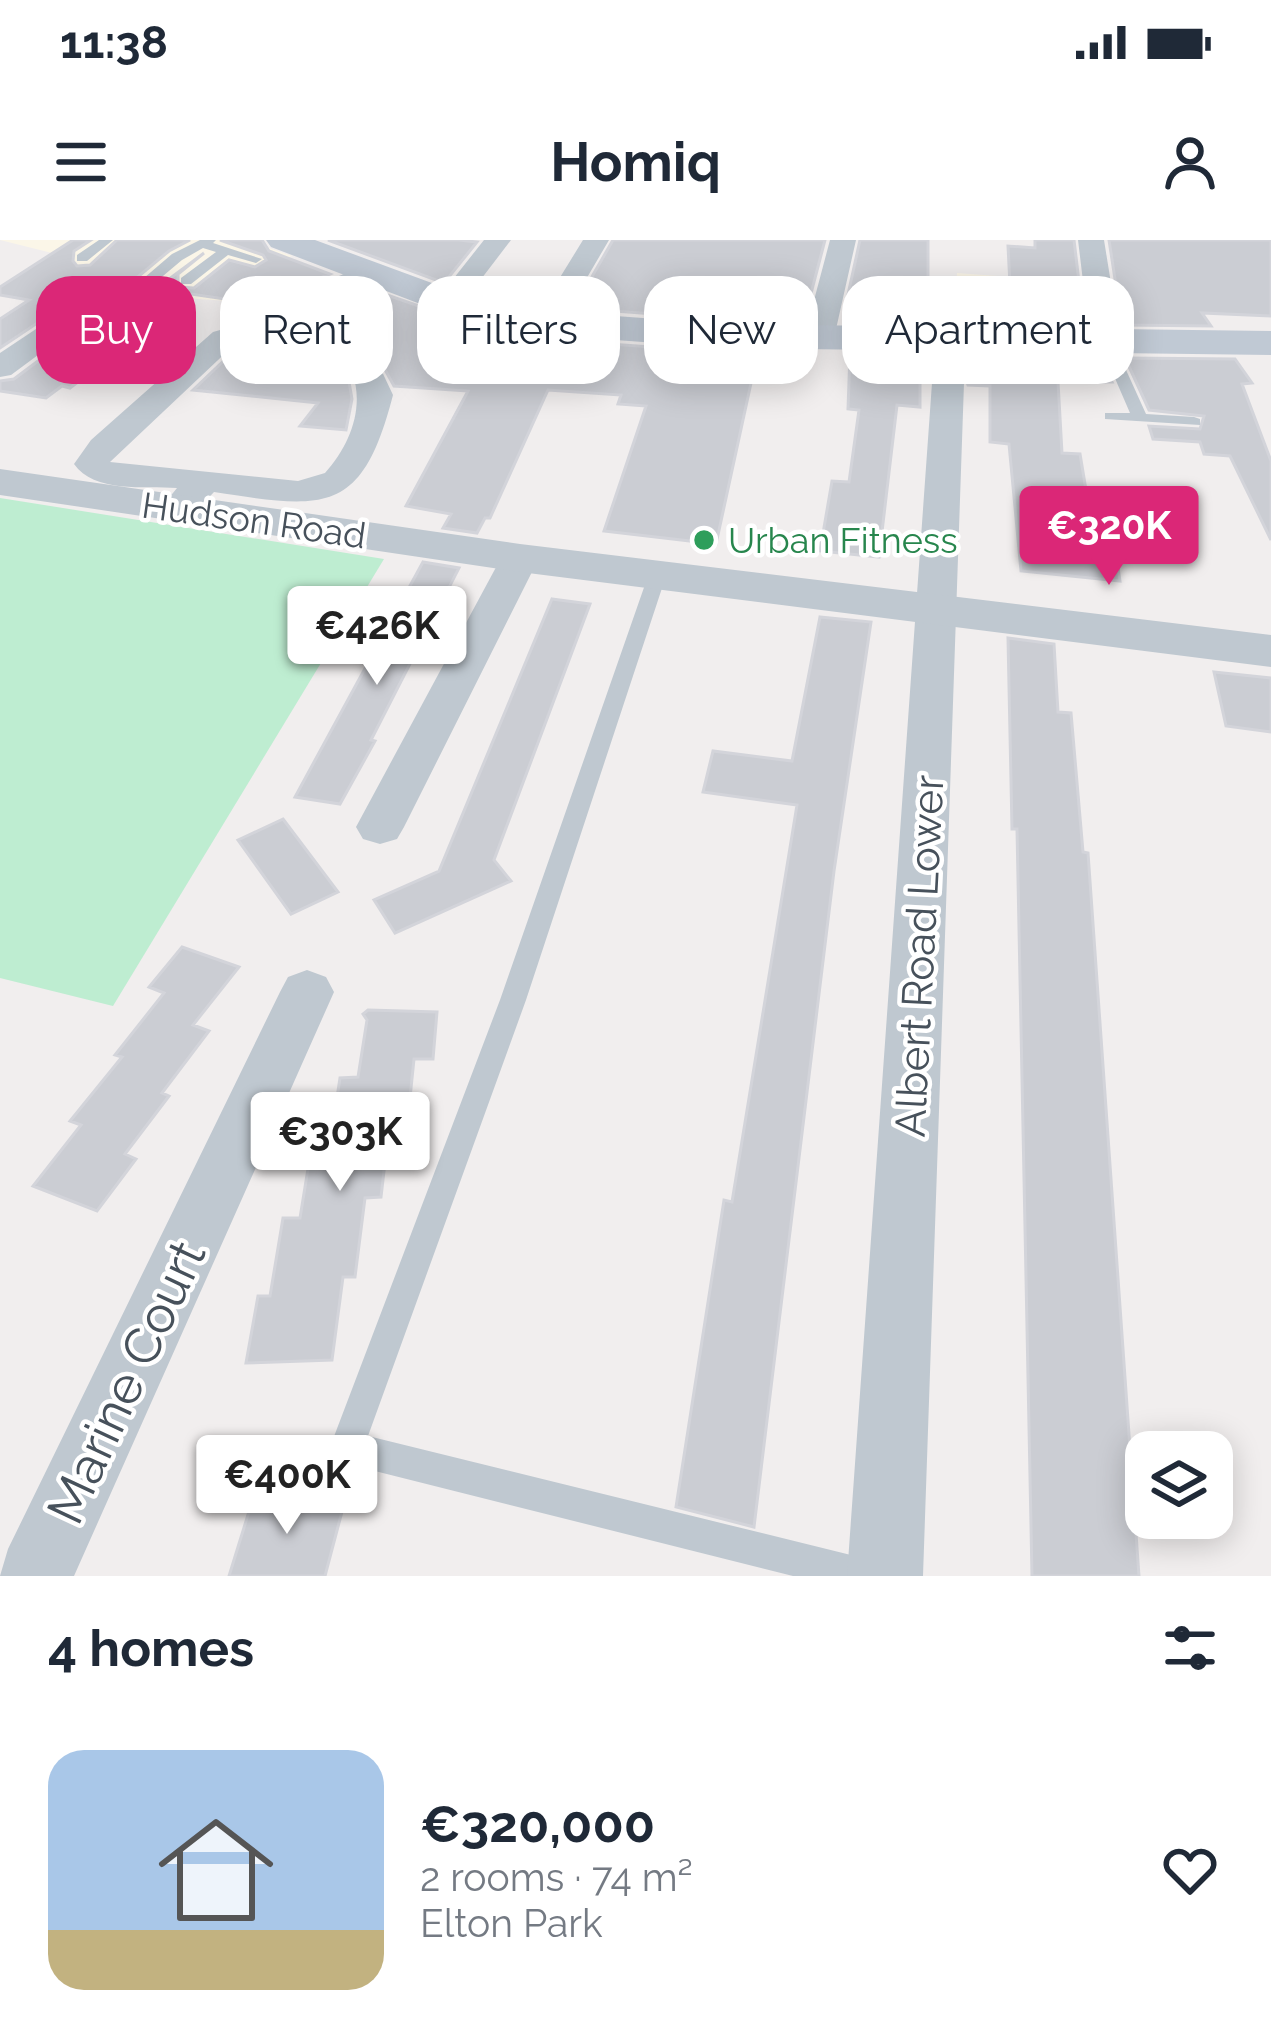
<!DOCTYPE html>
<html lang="en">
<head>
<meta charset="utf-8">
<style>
  body { margin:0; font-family:Raleway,sans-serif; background:#f6f6f7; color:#1f2937; height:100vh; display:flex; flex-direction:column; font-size:45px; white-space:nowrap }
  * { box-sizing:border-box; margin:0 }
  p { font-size:39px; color:#747a83 }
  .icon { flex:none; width:66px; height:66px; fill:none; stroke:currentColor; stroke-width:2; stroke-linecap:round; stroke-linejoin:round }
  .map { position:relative; height:1336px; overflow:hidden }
  .sheet { display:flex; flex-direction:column; background:#fff; flex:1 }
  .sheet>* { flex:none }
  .banner { position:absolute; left:36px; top:36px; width:1200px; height:108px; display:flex; gap:24px }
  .fabs { position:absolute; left:1125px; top:1191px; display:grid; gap:24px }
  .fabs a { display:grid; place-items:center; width:108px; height:108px; border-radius:24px; background:#fff; box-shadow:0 6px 30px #0003; font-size:60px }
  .price { position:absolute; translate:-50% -102px; padding:0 27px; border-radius:12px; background:#fff; color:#222; font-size:39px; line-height:78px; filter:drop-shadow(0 3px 6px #0008) }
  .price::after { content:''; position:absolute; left:50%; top:72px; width:36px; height:27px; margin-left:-18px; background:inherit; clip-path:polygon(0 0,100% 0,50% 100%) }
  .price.active { background:#db2777; color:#fff }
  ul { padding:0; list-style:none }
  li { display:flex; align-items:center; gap:36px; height:300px; padding:0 48px }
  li+li { border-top:3px solid #e0e1e3 }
  li span { display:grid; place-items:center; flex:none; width:336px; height:240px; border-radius:36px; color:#555 }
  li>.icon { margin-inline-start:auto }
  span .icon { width:144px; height:144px; fill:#fffc; stroke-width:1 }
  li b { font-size:51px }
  h2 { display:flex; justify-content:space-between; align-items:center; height:144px; padding:0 48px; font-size:51px }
  .chip { padding:0 42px; border-radius:36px; background:#fff; box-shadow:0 6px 30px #0003; font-size:42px; line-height:108px }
  .chip.active { background:#db2777; color:#fff }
  .status { display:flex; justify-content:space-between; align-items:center; height:84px; padding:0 60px; background:#fff; direction:ltr }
  .status svg { height:33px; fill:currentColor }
  header { display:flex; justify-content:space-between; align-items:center; height:156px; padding:0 48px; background:#fff; font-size:54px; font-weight:700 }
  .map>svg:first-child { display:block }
  .commercial { fill:#fbf6e8 }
  .green { fill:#beedd1 }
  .building { fill:#cbcdd3; stroke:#d3d4da; stroke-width:3 }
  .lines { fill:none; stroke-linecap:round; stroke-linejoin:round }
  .service { fill:#bfc8d0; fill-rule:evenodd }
  .minor { fill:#bfc8d0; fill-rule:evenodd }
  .tertiary { fill:#bfc8d0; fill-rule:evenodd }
  .secondary { fill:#c0c9d4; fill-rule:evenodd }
  .leisure-dot { fill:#2e9e5b; stroke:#fff; stroke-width:4.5 }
  .labels { text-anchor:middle; stroke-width:9; stroke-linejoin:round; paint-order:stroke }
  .far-street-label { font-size:36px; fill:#47515b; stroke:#fff }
  .far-leisure-label { font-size:36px; fill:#27864d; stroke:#fff; text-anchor:start }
  .street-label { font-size:42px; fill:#47515b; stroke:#fff }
  .near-street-label { font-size:51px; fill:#47515b; stroke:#fff }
</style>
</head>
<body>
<div class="status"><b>11:38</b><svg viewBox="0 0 49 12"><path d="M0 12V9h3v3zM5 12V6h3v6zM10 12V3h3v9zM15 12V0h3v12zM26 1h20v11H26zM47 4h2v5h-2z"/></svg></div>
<header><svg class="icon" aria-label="menu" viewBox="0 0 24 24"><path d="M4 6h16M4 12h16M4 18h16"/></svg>Homiq<svg class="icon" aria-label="person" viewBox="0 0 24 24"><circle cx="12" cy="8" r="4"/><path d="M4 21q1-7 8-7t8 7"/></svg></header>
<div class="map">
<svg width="1271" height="1336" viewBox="0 0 1271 1336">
  <rect width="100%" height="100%" fill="#f1eeee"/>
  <path class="commercial" d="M0,0H246L292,16L252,31L228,61L183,58L79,43L68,17Z
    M957,33L1076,42L1071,90L908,88L909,66L954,68Z"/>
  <path class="green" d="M0,258L384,319L113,766L0,738Z"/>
  <path class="building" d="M73,0H91L74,11L73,21L77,26L90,25L117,0H190L169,11L128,45L103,39L0,108V79L29,60L0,55V47Z
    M220,0H262L269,11L330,34L289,51L290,59L305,62L353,43L462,81L438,109L545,118L555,100L680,109L672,129L753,134L716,304L604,291L646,166L618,164L621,155L548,150L490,278H485L477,293L443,288L451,274L406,266L468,151L394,146L377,115L330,101L312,110L310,116L317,125L348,136L352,159L346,190L300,186L318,163L193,150L237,108L267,98L271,88L261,79L274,66L191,54L70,148L62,146L46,158L0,151V141L14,139L118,61L141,60L204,13L178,34V47L194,48L229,20L255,27L266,20L263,15Z
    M328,0H459L477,2L444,43Z
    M613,0H825L808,65L702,56L693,77L574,68Z
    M860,0H928V62L1011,64L1008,6L1035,8V0H1074L1084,84L850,81L851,69L845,68Z
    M1109,0H1271V76L1202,73L1211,86L1122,85Z
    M850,114L918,115L927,142L920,141V167L897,165L879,317L820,311L832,241L849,242L859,170L848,169Z
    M958,116L1101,117L1112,142H1058L1062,213L1080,214L1087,256L1108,258L1120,341L1021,331L1009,204L990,202V146L968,145Z
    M1125,118L1235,119L1252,143L1242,144L1271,221V300L1230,216L1204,214L1200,202L1153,199L1149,186L1200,189L1204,176L1149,170Z
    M423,322L459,328L371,500L375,501L340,564L295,557Z
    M552,359L590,364L494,620L511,641L395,693L374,660L439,631Z
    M820,377L871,382L834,631L754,1287L676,1267L724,960L732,962L797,565L703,552L713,511L792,521Z
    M1008,398L1054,404L1058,472L1071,473L1083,612L1088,613L1139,1336H1032L1017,589H1012Z
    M1214,432L1271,438V492L1226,486Z
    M283,579L338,652L291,674L238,600Z
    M182,707L239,727L193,785L209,791L162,853L169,856L125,914L136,919L97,971L33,946L81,885L70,881L122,817L115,815L164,753L149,747Z
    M368,770L437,772L433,819H414L407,887L389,888L381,957L365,958L355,1037H343L332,1120L246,1123L258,1056H270L283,978H300L312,904L330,903L340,838L358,837L367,780L363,774Z
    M255,1252L344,1264L325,1336H229Z"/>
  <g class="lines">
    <path class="service" d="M99,0H113L87,21H77V15Z
      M200,0H216L213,3L262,19L256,23L228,15L191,44H181V38L216,12L203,8L182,20L138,57L105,56L98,52L105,48L130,50L172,14Z
      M359,28L371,31L303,58L291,55Z
      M1105,95L1112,99L1146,174L1194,177L1200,179V185L1105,179V173H1130L1098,99Z
      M657,331L666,336L526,760L368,1196L863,1318L876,1323L881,1336H793L347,1224L335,1219L330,1207L500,760L648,336Z"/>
    <path class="minor" d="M484,0H511L459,68H439L435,62Z
      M583,0H609L557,89H537L532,83Z
      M830,0H856L834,98L819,107L804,98Z
      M1078,0H1104L1120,99L1116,105H1094L1090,99Z
      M105,43L115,46L119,52L115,58L11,135L0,137V113Z
      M252,81L263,84L267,90L263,96L235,104L110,222L298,241L325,233C350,205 365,167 352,132L318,121L314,114L329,105L376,119L393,155C362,276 325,269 214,252C198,269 190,283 165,277L160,269L177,248C144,246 94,253 74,224L91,200L213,92Z
      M932,90L947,99L964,143L923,1336H847L932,143L917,99Z
      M520,307L534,310L539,318L404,587L397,599L380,604L363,599L356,587L501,318L506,310Z
      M307,730L326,737L334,752L74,1336H0L8,1309L280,752L288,737Z"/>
    <path class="tertiary" d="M0,229L520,304L1271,395V427L520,332L0,255Z"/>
    <path class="secondary" d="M266,0H315L459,53L547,71L725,84L1271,91V115L725,108L547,95L436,70L271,7Z"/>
  </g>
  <circle class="leisure-dot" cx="704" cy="300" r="12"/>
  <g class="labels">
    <g class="far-street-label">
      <text transform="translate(254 280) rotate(8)" y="13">Hudson Road</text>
    </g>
    <g class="far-leisure-label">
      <text x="728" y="313">Urban Fitness</text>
    </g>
    <g class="street-label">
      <text transform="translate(919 716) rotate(-87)" y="15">Albert Road Lower</text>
    </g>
    <g class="near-street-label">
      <text transform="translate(126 1142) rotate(-65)" y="18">Marine Court</text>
    </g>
  </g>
</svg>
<div class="fabs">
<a><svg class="icon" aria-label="layers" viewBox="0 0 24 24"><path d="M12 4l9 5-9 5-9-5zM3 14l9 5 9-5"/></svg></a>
</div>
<b class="price active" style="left:1109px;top:348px">€320K</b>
<b class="price" style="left:377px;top:448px">€426K</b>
<b class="price" style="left:340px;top:954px">€303K</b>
<b class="price" style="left:287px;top:1297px">€400K</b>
<div class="banner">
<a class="chip active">Buy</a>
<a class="chip">Rent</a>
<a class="chip">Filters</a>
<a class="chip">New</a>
<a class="chip">Apartment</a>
</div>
</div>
<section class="sheet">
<h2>4 homes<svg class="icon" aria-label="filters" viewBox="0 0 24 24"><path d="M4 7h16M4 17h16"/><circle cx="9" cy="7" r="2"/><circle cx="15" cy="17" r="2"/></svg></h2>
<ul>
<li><span style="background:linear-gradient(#a9c7e8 75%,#c2b280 0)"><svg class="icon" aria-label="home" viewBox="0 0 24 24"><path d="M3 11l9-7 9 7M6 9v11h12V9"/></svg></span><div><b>€320,000</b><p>2 rooms · 74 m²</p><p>Elton Park</p></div><svg class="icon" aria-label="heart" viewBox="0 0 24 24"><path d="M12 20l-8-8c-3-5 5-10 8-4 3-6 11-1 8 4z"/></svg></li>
</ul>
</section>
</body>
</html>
